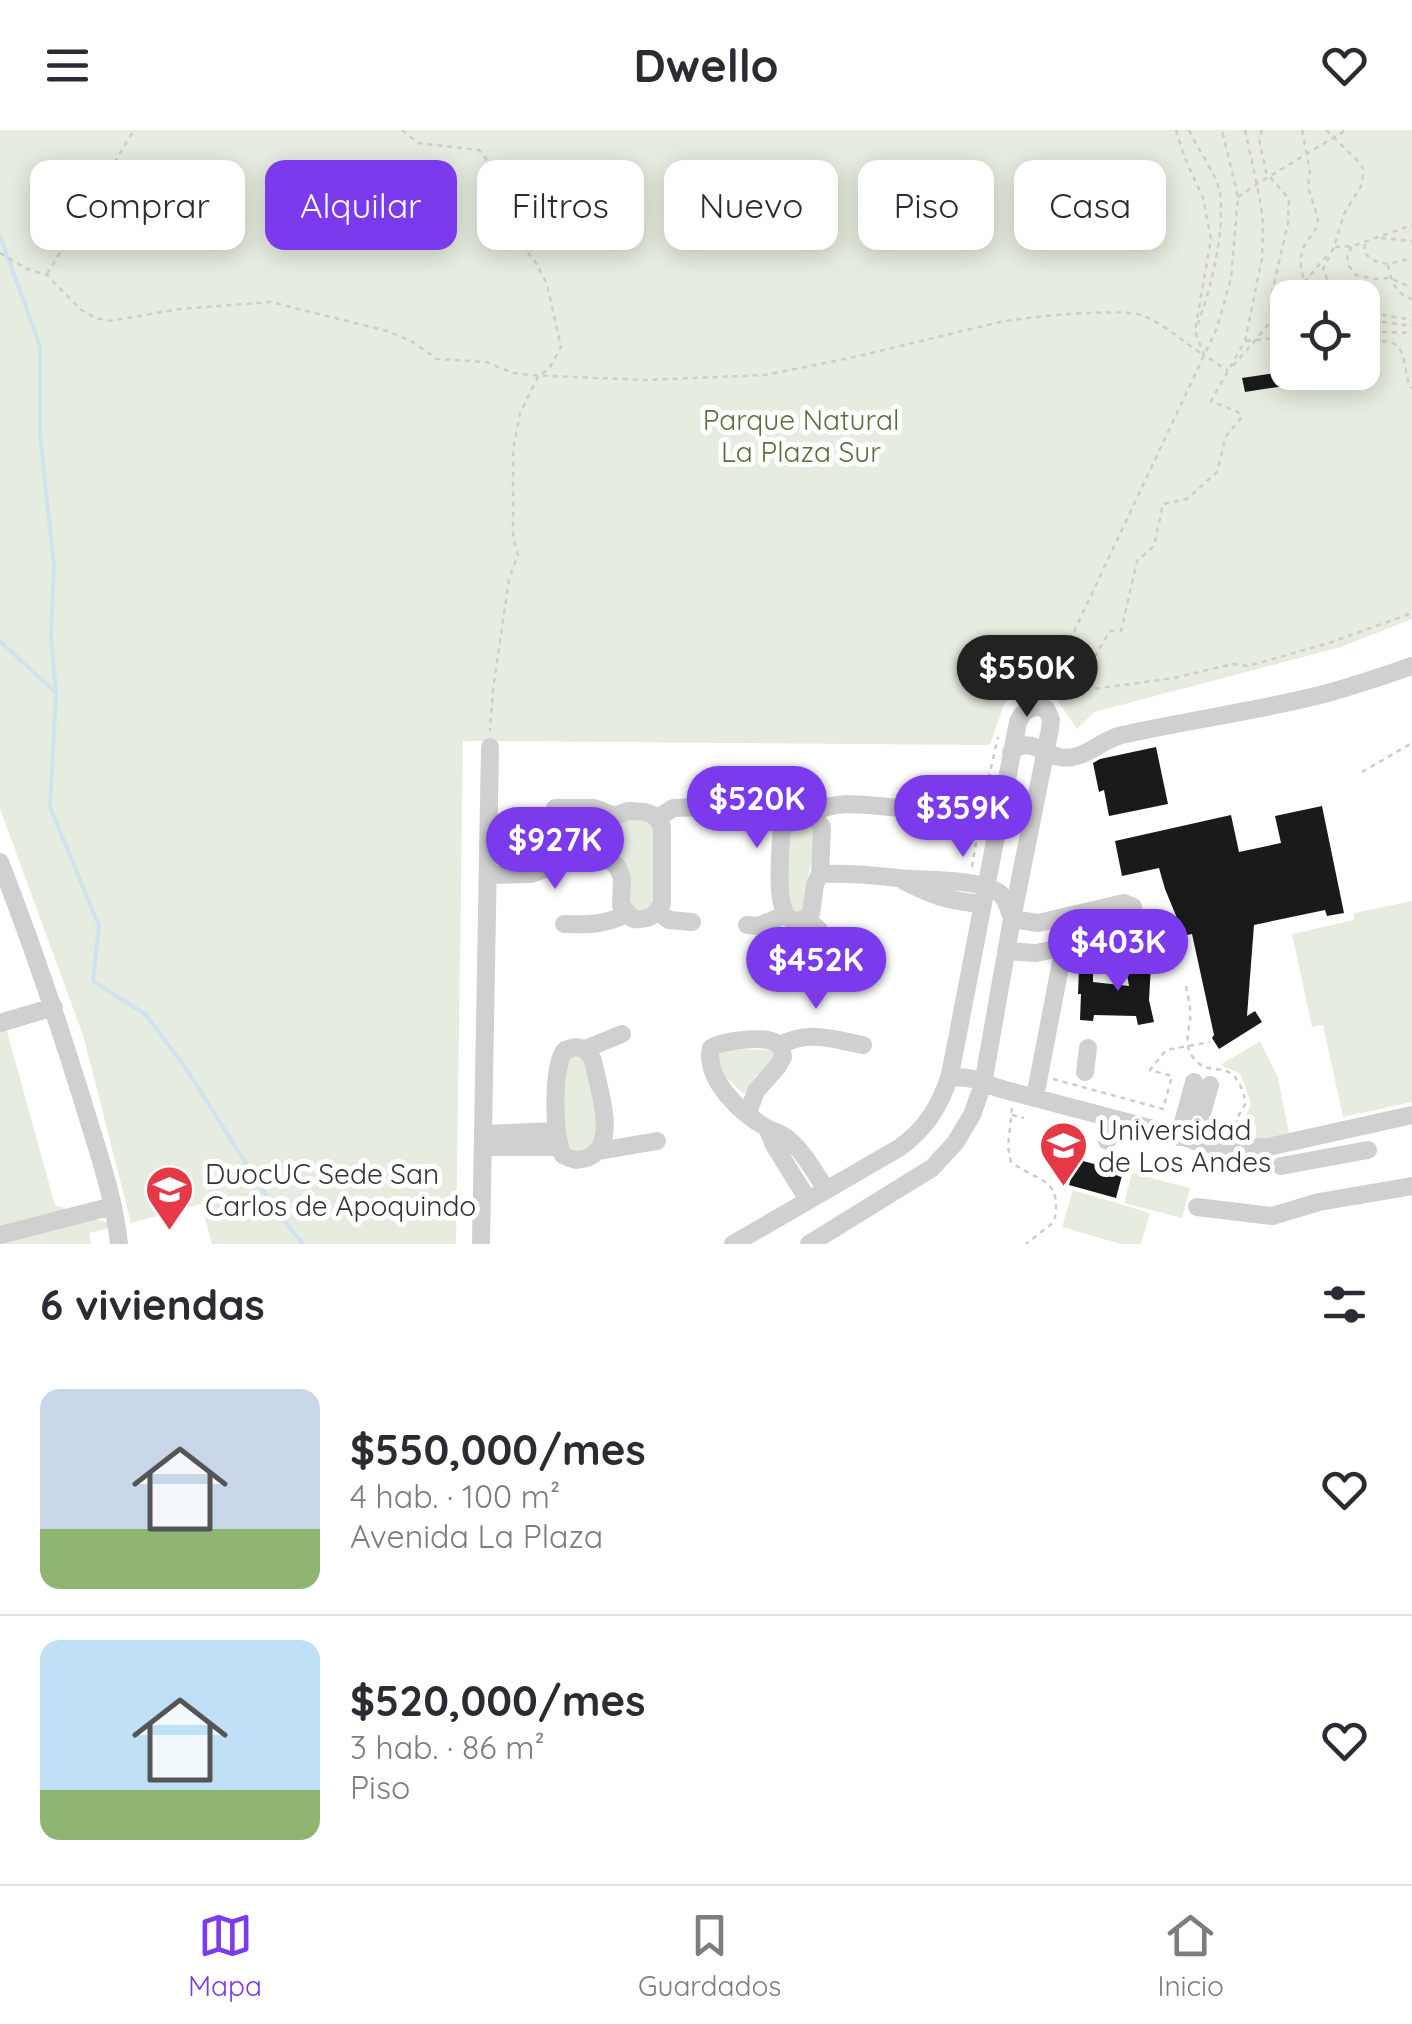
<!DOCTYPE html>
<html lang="es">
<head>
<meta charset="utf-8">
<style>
  body { margin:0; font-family:Quicksand,sans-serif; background:#f2f2f3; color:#2b2b33; height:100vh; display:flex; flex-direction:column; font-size:38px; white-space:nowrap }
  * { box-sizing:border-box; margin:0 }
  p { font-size:32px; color:#7c7c81 }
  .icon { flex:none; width:55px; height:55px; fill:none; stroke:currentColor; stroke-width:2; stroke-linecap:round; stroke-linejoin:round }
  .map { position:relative; height:1114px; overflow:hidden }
  .side { display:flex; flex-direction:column; background:#fff; flex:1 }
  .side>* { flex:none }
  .hud { position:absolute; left:30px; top:30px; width:1352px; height:90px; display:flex; gap:20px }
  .fabs { position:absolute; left:1270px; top:150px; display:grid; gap:20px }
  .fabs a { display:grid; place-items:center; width:110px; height:110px; border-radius:20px; background:#fff; box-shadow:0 5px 25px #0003; font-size:50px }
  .price { position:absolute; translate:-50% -85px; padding:0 22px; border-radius:35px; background:#7c3aed; color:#fff; font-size:32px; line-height:65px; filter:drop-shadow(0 2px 5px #0008) }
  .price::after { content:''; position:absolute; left:50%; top:60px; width:30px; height:22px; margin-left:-15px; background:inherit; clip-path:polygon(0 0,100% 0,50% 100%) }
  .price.selected { background:#222; color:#fff }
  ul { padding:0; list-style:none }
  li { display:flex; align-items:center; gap:30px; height:250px; padding:0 40px }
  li+li { border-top:2px solid #e1e1e2 }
  li span { display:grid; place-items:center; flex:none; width:280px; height:200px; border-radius:20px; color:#555 }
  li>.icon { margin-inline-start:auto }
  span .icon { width:120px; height:120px; fill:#fffc; stroke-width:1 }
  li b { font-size:42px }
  h2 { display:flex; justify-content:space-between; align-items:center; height:120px; padding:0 40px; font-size:42px }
  .tag { padding:0 35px; border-radius:20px; background:#fff; box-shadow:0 5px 25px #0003; font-size:35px; line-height:90px }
  .tag.selected { background:#7c3aed; color:#fff }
  header { display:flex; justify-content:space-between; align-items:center; height:130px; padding:0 40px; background:#fff; font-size:45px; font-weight:700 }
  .dock { display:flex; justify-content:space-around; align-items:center; height:140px; border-top:2px solid #e1e1e2; background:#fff; font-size:28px; color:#7c7c81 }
  .dock a { display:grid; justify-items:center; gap:5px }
  .dock .selected { color:#7c3aed }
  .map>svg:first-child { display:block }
  .green { fill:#e6ecdf; fill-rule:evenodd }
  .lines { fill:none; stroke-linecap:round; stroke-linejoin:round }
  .stream { stroke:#cfe2ee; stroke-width:4 }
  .building { fill:#1a1a1a }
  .path { stroke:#cdcdcd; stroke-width:2.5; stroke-dasharray:5 5; stroke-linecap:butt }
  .minor { stroke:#d0d0d0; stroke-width:18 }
  .labels { text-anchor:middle; stroke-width:10; stroke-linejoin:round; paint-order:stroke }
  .park-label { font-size:28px; fill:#56703f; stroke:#fff }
  .poi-label { font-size:28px; fill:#333; stroke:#fff; text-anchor:start }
</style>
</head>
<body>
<header><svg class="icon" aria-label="menu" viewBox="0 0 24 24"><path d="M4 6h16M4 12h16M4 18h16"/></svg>Dwello<svg class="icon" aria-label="heart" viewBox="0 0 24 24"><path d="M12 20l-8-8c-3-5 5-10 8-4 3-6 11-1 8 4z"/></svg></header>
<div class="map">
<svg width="1412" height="1114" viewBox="0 0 1412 1114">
  <rect width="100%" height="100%" fill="#fff"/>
  <path class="green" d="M0,0H1412V489L1341,517L1094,582L1077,599L1055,567L1035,557L1016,561L1004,574L990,615L463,611L456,1114H212L201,1074L131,1093L83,905L0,679ZM1288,168H1362V242H1288Z
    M800,686L811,691L816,709L806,757L807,784L795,785L786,772L787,694Z
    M621,689L653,690L659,766L650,782L636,783C619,766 630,737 613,721L614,705Z
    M1412,771V972L1343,987L1323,895L1312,897L1292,804L1354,790V783Z
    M6,898L55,1075L117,1096L89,1103L91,1114H0V900Z
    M1260,911L1278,948L1289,1003L1256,1011V996L1244,989L1251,974L1241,944L1220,935Z
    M723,919L775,920L777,928L756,946L744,964L720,942L716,930Z
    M568,923L589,929L600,1006L593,1020L571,1024L564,1014L563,935Z
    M1132,1043L1190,1058L1182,1088L1124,1073Z
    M1073,1060L1150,1083L1141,1114H1120L1062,1097Z"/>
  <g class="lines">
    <path class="stream" d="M0,106L40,216V306L54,435L51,507L56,563L50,677L99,796L93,851L145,884L185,937L277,1082L303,1114
      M0,511L55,562"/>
  </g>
  <path class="building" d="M1282,242L1284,256L1245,262L1242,248Z
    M1156,617L1168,674L1109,686L1104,660L1099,662L1093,633L1100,629Z
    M1322,676L1344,783L1327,786L1325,780L1254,795L1247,886L1255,881L1262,892L1219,919L1212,908L1214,905L1192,804L1187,805L1179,793L1165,759L1159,738L1122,746L1115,711L1231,685L1239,722L1281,713L1275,686Z
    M1139,823L1142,836L1151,835L1149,870L1154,892L1138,895L1136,886L1094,885L1093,891L1080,890L1081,864H1078L1079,839H1093V852L1129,856L1124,827Z
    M1076,1029L1123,1042L1116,1068L1069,1055Z"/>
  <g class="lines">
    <path class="path" d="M402,0L418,13L479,20L491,35L493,65L511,94L515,111L533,128L547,154L561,217L549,239L539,245L520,283L513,320V407L518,425L509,449L493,560L490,601
      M1176,0L1184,26L1203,68L1211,109L1195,201L1204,225L1228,241
      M1189,0C1197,18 1217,45 1220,63C1225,100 1211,160 1198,193
      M1262,0L1259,9L1266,42L1289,69L1288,93L1272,162L1288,177
      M1302,0L1310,41L1308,57L1318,88L1317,97L1304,116L1300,130L1304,153L1315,168
      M1326,0L1360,33L1364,41L1361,56L1344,84L1334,117L1323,139L1335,168
      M1238,67L1257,54L1346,0
      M1381,108L1412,111
      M1365,114L1364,122C1379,139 1392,133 1412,128
      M1335,117L1353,116L1412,95
      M1352,117L1347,125L1349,136L1356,145L1374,149L1390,148L1412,158
      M0,123L27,139L47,145L81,180L96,188L109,191L180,179L271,172L387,201L411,211L437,229L486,232L513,243L529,245L646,250L765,245L850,228L1000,192C1025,187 1124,177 1144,186C1165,195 1185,213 1204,225
      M1388,135C1390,150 1397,165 1412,169
      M47,144L134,0
      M1291,168L1329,123
      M1362,181L1412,190
      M1362,189L1412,196
      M1362,201L1412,203
      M1246,211L1288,207
      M1362,213C1406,206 1401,219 1409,256L1412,258
      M1233,236L1288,172
      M1051,551L1084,561L1092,531L1110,501H1121L1137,431L1154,416L1163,374L1187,369L1217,342L1226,306L1242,287L1238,282L1211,271L1245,211L1262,129L1263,94L1260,69L1245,0
      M1085,560L1174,548L1233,534L1248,536L1329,513L1412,483
      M1044,565L1217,198L1231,148L1238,67L1222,0
      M1362,642L1412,613
      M972,737L982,677L998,607
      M1186,856C1187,864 1190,872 1190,880C1192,895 1182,912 1192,926C1211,954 1233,919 1246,973L1236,990L1239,994L1252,1000V1003
      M1053,949L1163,979L1172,946L1150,940L1166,920L1210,912
      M1012,978L1008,1017L1011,1032C1039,1053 1063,1047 1054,1092L1026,1114
      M1012,985L1024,988"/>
    <path class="minor" d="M1011,622C1032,602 1048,633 1073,627C1090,624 1104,609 1122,605C1189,590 1258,581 1324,564C1354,556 1383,546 1412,536
      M757,674L773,679L785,689
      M555,678H594L615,686
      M628,681C644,681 655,681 662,697V773C655,787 648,790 633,789L621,775L622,748L617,736L609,730L608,700L615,686Z
      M796,681L812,684L822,697L820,744L815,754L811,784C768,818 781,716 782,697L785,689Z
      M812,684C836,667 875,677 904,678
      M658,688L673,678L707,677
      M488,725L537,723L574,728
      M0,732C31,811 58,891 83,972C97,1019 114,1066 119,1114
      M820,744C847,743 872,745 898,748C926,751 974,748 998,762C1007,768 1009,780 1012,789L1038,793L1124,773L1133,777L1137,797L1136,801L1131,804L1036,823L1007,821
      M488,745L531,744L575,728L608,724
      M904,751C935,767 947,770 981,774
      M658,782L669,790L692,792
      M807,789L819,800L826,822
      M564,794C588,795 604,795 627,784
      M747,795L758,796L785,785
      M0,893L54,877
      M780,916C806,899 835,910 863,915
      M576,917C586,919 589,922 593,931C598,957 620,1016 587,1028C577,1031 572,1030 563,1025C553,1007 552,936 565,920Z
      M585,919L622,904
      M1085,942L1088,918
      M949,949C969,943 986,955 1005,960L1229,1019L1268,1017L1412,985
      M1035,967L1066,806L1063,788
      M748,983L756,961L778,936L783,927C782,921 782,917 776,913C764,905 722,911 711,918C704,950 742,984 767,998C774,1002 781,1003 788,1009C804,1022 814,1042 826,1059
      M767,998L774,1015L808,1070
      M483,1004L557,1001
      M1179,1007L1194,952
      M1107,1011L1114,989
      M1194,1011L1210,955
      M483,1017H558
      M599,1021L657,1011
      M1281,1036L1368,1020
      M1197,1077L1272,1086L1319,1072L1412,1056
      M0,1105L113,1076
      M481,1114L490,617
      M733,1114L899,1018C926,999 940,976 950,945L1018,592C1023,580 1033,574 1046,579L1051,589L1050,599L1012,789L983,954L972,985L955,1013L932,1038L809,1114"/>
  </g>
  <defs>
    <symbol id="university-pin" viewBox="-11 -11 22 30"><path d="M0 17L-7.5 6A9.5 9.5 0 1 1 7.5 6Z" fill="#e63946" stroke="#fff"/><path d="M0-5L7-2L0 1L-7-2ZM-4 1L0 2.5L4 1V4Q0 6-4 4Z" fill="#fff"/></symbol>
  </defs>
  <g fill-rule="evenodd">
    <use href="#university-pin" x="1036" y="988" width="55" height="75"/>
    <use href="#university-pin" x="142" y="1032" width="55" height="75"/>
  </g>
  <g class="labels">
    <g class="park-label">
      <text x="801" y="300">Parque Natural<tspan x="801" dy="32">La Plaza Sur</tspan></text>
    </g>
    <g class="poi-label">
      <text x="1098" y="1010">Universidad<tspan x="1098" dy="32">de Los Andes</tspan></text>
      <text x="205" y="1054">DuocUC Sede San<tspan x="205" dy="32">Carlos de Apoquindo</tspan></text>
    </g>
  </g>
</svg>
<div class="fabs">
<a><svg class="icon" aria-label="locate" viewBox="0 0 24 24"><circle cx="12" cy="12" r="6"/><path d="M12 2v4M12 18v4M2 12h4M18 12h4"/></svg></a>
</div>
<b class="price selected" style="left:1027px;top:590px">$550K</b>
<b class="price" style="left:757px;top:721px">$520K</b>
<b class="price" style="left:963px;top:730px">$359K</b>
<b class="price" style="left:555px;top:762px">$927K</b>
<b class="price" style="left:1118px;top:864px">$403K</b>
<b class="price" style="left:816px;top:882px">$452K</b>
<div class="hud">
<a class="tag">Comprar</a>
<a class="tag selected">Alquilar</a>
<a class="tag">Filtros</a>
<a class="tag">Nuevo</a>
<a class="tag">Piso</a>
<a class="tag">Casa</a>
</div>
</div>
<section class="side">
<h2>6 viviendas<svg class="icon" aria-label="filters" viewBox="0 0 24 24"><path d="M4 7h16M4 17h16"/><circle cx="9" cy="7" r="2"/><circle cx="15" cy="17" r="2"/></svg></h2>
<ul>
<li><span style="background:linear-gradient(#c9d6e8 70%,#8fb573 0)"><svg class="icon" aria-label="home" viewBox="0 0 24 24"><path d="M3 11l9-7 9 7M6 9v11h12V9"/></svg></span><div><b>$550,000/mes</b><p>4 hab. · 100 m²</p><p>Avenida La Plaza</p></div><svg class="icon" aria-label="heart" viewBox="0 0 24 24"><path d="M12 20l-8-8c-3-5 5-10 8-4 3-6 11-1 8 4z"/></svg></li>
<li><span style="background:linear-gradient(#bfe0f5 75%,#8fb573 0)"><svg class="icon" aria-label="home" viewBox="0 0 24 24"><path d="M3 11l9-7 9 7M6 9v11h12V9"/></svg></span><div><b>$520,000/mes</b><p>3 hab. · 86 m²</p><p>Piso</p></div><svg class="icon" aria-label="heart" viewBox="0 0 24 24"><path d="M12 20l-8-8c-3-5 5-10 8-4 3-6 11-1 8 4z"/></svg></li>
</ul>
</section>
<nav class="dock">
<a class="selected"><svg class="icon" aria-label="map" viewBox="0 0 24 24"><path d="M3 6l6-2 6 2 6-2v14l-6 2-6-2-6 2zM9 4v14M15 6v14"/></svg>Mapa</a>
<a><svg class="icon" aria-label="saved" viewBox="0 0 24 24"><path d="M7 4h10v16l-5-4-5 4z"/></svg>Guardados</a>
<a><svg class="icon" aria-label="home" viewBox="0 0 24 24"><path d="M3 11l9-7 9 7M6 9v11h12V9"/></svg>Inicio</a>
</nav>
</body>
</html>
